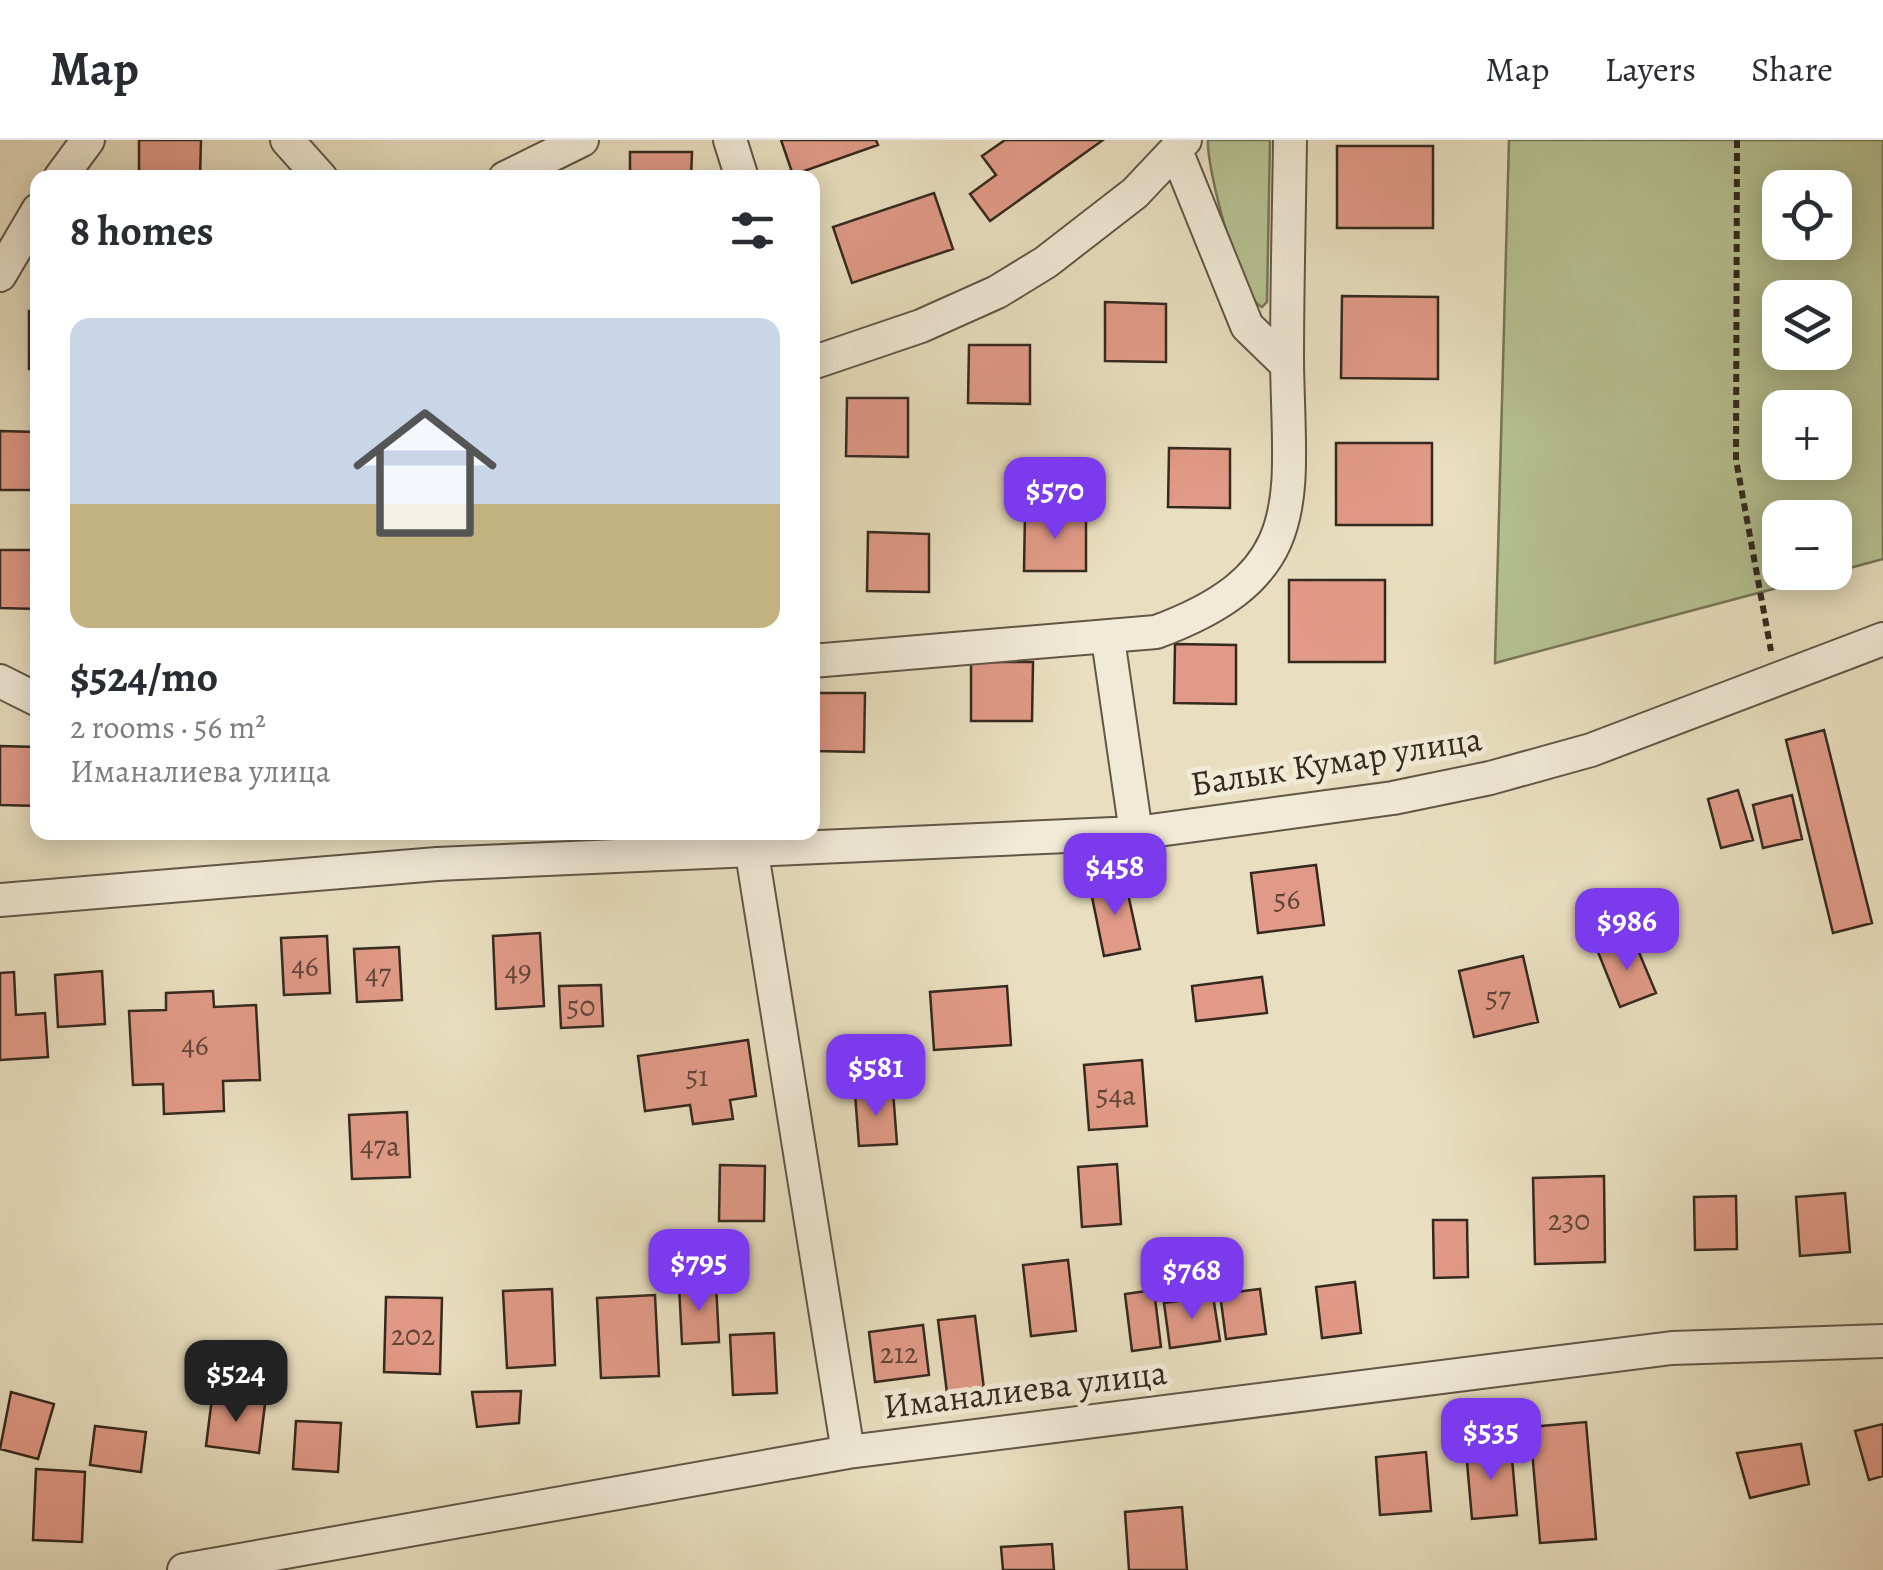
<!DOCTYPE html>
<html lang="en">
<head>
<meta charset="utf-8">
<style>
  body { margin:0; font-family:Alegreya,serif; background:#f7f7f7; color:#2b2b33; height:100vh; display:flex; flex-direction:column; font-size:38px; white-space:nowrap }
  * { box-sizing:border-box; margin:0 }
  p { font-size:32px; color:#7c7c81 }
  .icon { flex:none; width:55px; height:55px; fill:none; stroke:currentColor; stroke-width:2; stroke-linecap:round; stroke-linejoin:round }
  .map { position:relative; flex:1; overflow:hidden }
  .side { position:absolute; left:30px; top:30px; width:790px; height:670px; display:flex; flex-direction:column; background:#fff; border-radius:20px; box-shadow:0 5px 25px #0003 }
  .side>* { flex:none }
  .fabs { position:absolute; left:1762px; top:30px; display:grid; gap:20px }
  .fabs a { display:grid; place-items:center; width:90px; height:90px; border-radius:20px; background:#fff; box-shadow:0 5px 25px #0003; font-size:50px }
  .price { position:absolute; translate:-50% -85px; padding:0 22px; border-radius:20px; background:#7c3aed; color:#fff; font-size:32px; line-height:65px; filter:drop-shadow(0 2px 5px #0008) }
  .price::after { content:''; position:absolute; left:50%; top:60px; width:30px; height:22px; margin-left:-15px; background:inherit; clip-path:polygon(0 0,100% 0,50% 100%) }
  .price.current { background:#222; color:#fff }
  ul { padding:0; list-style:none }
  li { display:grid; align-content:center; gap:20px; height:530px; padding:0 40px }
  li+li { border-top:2px solid #e1e1e2 }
  li span { display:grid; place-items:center; height:310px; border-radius:20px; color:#555 }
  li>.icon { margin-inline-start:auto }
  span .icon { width:180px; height:180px; fill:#fffc; stroke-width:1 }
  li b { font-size:42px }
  h2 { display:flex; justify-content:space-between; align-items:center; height:120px; padding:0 40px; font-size:42px }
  header { display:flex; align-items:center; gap:60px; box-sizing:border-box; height:140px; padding:0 50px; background:#fff; border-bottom:2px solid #e1e1e2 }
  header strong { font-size:48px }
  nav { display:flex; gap:55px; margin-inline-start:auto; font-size:35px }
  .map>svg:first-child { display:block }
  .green { fill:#b6c292; stroke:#767658; stroke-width:2.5; fill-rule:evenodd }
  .building { fill:#e19a87; stroke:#35291f; stroke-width:2.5 }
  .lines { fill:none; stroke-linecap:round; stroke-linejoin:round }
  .minor-casing { stroke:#625647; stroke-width:36 }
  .path { stroke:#35291f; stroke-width:6; stroke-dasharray:8 5; stroke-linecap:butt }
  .minor { stroke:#f1ead6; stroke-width:32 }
  .labels { text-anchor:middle; stroke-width:10; stroke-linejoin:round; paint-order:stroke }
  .number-label { font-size:30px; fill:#604539 }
  .street-label { font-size:35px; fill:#35291f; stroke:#f1ead6 }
</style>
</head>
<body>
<header>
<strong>Map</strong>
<nav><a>Map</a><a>Layers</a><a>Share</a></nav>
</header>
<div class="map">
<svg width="1883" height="1430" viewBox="0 0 1883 1430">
  <rect width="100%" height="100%" fill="#e9dfc0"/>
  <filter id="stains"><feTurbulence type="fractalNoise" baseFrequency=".002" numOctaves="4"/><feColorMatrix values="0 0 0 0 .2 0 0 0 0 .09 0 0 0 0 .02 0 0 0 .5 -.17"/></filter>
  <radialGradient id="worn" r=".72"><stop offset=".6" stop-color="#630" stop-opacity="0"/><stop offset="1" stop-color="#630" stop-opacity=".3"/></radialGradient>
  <path class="green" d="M1208,0H1270L1267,162L1262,167C1240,158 1206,27 1208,0Z
    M1509,0H1883V419L1835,432V378H1780V432L1833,433L1495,523ZM1780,48H1835V102H1780ZM1780,158H1835V212H1780ZM1780,268H1835V322H1780Z"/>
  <path class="building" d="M139,0H201L200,38H139Z
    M781,0H876L878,5L793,35Z
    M1005,0H1103L990,81L970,54L996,35L982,16Z
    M1337,6H1433V88H1337Z
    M630,12H692L691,38H630Z
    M934,53L953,109L852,143L833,87Z
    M1342,156L1438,157V239L1341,238Z
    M1105,162L1166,164V222L1105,221Z
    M29,171H38V229H29Z
    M969,205H1030V264L968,263Z
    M847,258H908V317L846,316Z
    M0,291L38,292V350H0Z
    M1336,303H1432V385H1336Z
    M1169,308L1230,309V368L1168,367Z
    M1025,372H1086V431H1024Z
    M868,392L929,394V452L867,451Z
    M0,410H38V469L0,468Z
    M1289,440H1385V522H1289Z
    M1175,504L1236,505V564L1174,563Z
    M971,522H1033L1032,581H971Z
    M812,553H865L864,612L812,611Z
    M1824,590L1872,783L1833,793L1786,600Z
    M0,606L38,607V666L0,665Z
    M1738,650L1753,700L1721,708L1708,659Z
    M1792,655L1802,699L1763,708L1753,665Z
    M1316,725L1324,785L1258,793L1251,733Z
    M1125,740L1140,809L1104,816L1090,747Z
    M540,793L544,866L496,869L493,796Z
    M327,796L330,853L284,855L281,798Z
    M1633,798L1656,853L1620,867L1598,812Z
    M399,807L402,860L357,862L354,809Z
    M1523,816L1538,882L1474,897L1459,831Z
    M102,831L105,884L58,887L55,835Z
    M14,832L16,875L45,873L48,917L0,920V833Z
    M1262,837L1267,873L1196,881L1192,846Z
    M601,845L603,886L561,888L559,846Z
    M1007,846L1011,905L934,910L930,852Z
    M213,851L214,867L256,865L260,940L223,941L224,971L164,974L163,944L133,945L129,871L166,870V853Z
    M748,900L756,956L730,960L733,979L693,984L690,965L645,971L638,916Z
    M1142,920L1147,986L1089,990L1084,925Z
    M893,951L897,1004L859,1006L855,954Z
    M407,972L410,1037L352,1039L349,975Z
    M1117,1024L1121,1084L1082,1087L1078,1027Z
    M720,1025L765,1026L764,1081H719Z
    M1604,1036L1605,1122L1535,1124L1533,1038Z
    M1845,1053L1850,1112L1800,1116L1796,1057Z
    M1736,1056L1737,1109L1695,1110L1694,1057Z
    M1433,1080H1467L1468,1137L1434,1138Z
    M1207,1111L1213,1152L1162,1160L1156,1118Z
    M1068,1120L1076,1191L1031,1196L1023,1125Z
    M1355,1142L1361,1193L1322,1198L1316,1147Z
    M716,1143L719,1202L682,1204L679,1145Z
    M552,1149L555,1225L507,1228L503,1151Z
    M1260,1149L1266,1194L1226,1199L1220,1154Z
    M1154,1150L1161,1207L1132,1211L1125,1154Z
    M655,1155L659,1236L601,1238L597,1158Z
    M1213,1156L1220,1201L1170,1208L1164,1163Z
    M386,1157L442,1158L440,1234L384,1232Z
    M975,1176L984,1249L947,1253L938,1180Z
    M923,1185L929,1235L875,1242L869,1192Z
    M774,1193L777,1253L733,1255L730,1195Z
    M521,1251L519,1283L477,1287L472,1252Z
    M11,1252L54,1264L38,1319L0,1309Z
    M212,1258L265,1264L259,1313L206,1306Z
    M296,1281L341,1283L338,1332L293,1329Z
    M1586,1282L1596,1399L1540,1403L1530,1287Z
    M1883,1284V1336L1869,1340L1855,1291Z
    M95,1286L146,1292L141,1332L90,1325Z
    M1801,1304L1809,1344L1750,1358L1737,1313Z
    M1511,1307L1517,1375L1472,1379L1466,1311Z
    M1426,1312L1431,1371L1380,1375L1376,1317Z
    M36,1329L85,1332L82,1402L33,1400Z
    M1182,1367L1187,1430H1129L1125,1372Z
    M1052,1404L1054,1430H1003L1001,1407Z"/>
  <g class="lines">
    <defs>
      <path id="minor" d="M287,0L321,38
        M730,0L742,38
        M1177,13L1247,186L1287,225
        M60,38L88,0
        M505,38L582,0
        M0,135L38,70
        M812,223L921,186L997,152L1046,122L1135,53L1185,0
        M1108,499L1136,693
        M812,521L1156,492C1311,435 1289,360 1287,222C1287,148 1289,74 1290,0
        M0,541L38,560
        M751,707L848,1312
        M0,760L437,724L1136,693L1393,658L1490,638L1591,610L1883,499
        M184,1430L848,1312L1672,1208L1883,1201"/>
    </defs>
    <use href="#minor" class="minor-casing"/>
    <path class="path" d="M1737,0L1736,320L1771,511"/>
    <use href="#minor" class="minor"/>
  </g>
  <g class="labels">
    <g class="number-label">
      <text x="1287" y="769">56</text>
      <text x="305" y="836">46</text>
      <text x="518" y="841">49</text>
      <text x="378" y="844">47</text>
      <text x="1498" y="867">57</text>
      <text x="581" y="876">50</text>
      <text x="195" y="915">46</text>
      <text x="697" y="946">51</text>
      <text x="1116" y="965">54а</text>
      <text x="380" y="1016">47а</text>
      <text x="1569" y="1090">230</text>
      <text x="413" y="1205">202</text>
      <text x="899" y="1223">212</text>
    </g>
    <g class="street-label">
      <text transform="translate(1336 621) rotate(-9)" y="12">Балык Кумар улица</text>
      <text transform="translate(1025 1249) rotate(-7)" y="12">Иманалиева улица</text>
    </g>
  </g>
  <rect width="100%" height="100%" filter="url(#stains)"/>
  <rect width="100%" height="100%" fill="url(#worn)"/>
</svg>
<div class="fabs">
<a><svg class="icon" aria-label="locate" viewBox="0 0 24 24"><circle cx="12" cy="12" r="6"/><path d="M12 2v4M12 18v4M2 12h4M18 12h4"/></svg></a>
<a><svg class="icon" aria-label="layers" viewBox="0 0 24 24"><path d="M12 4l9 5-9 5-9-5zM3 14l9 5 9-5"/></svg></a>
<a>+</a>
<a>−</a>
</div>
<b class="price" style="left:1055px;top:402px">$570</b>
<b class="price" style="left:1115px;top:778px">$458</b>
<b class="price" style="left:1627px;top:833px">$986</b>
<b class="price" style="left:876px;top:979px">$581</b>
<b class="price" style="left:699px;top:1174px">$795</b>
<b class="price" style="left:1192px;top:1182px">$768</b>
<b class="price current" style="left:236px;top:1285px">$524</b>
<b class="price" style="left:1491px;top:1343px">$535</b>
<section class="side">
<h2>8 homes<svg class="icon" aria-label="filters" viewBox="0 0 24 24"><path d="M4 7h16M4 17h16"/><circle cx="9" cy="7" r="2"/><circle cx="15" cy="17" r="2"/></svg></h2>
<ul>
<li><span style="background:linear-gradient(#c9d6e8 60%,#c2b280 0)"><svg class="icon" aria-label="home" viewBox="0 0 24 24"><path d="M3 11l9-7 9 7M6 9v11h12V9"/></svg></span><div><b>$524/mo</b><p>2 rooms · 56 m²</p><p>Иманалиева улица</p></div></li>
</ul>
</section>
</div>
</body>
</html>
